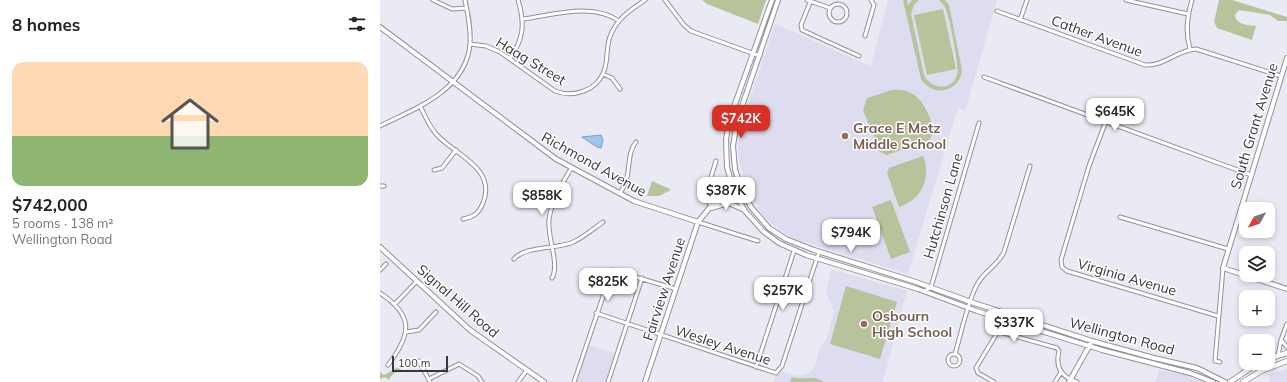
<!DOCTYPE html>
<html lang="en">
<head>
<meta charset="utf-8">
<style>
  body { margin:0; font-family:Mulish,sans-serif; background:#f2f2f2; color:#222; height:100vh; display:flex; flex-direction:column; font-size:15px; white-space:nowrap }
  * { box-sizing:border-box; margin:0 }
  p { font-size:13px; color:#767676 }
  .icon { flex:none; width:22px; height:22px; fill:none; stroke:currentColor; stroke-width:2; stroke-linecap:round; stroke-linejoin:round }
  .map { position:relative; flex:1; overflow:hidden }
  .side { display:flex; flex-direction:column; background:#fff; width:380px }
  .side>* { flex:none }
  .needle { width:26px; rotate:230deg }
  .buttons { position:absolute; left:859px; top:202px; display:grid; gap:8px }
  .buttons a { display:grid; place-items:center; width:36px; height:36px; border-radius:8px; background:#fff; box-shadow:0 2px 6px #0003; font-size:20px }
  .scale { position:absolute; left:12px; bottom:10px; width:56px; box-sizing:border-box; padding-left:4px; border:2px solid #37373b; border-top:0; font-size:11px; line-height:14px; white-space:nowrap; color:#37373b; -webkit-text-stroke:3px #fff; paint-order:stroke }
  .price { position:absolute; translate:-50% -34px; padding:0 9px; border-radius:8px; background:#fff; color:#222; font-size:13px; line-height:26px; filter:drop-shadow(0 1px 2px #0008) }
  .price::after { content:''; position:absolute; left:50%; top:24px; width:12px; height:9px; margin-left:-6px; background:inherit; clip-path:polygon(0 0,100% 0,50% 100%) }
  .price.on { background:#d93025; color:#fff }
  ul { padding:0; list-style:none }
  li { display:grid; align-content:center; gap:8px; height:212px; padding:0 12px }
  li+li { border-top:1px solid #e0e0e0 }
  li span { display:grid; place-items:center; height:124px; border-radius:12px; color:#555 }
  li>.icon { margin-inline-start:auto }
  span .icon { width:72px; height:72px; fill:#fffc; stroke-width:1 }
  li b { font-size:17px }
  h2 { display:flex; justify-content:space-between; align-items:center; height:48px; padding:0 12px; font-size:17px }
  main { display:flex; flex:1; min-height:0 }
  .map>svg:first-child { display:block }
  .built { fill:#ddddef }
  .green { fill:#b8c29b }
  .water { fill:#9cc8ed; stroke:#7e9cb8 }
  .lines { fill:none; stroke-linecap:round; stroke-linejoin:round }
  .street-casing { stroke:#90919b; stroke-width:5 }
  .secondary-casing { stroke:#90919b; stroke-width:6 }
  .primary-casing { stroke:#90919b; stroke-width:6 }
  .street { stroke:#fff; stroke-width:3 }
  .secondary { stroke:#fff; stroke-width:4 }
  .primary { stroke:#fff; stroke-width:4.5 }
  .education-dot { fill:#8d6e63; stroke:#fff; stroke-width:1.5 }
  .labels { text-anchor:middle; stroke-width:3; stroke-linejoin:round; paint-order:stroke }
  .street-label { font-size:14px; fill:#37373b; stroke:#fff }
  .education-label { font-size:14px; font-weight:bold; fill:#785e54; stroke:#fff; text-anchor:start }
</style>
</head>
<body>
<main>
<section class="side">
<h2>8 homes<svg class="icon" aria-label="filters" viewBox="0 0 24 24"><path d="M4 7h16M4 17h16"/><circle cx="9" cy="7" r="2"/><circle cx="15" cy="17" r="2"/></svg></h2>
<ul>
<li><span style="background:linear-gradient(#ffd9b3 60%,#8fb573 0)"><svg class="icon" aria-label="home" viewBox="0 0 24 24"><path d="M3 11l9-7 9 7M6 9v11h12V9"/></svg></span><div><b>$742,000</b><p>5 rooms · 138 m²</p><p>Wellington Road</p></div></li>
</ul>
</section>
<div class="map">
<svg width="907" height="382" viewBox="0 0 907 382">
  <rect width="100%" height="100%" fill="#e9eaf4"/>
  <path class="built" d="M508,0H617L585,111L578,108L528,274L427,243L406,235L386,219L371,198L360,165L358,146L361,125L395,24L491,66Z
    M451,269L527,291L503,382H394L395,377L403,372L417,376L430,373L435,366L439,350L447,338L454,311L446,292Z
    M208,345L235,353L226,382H196Z
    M907,369V382H890L889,374Z
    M779,370L805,375L823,382H775Z"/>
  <path class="green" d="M322,0H386L378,24L327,4Z
    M523,0H527L528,5L532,0H539L534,5L531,14L544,75C550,89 572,92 577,75C580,68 569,15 565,7C563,4 561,2 559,0H565L569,5L582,70C580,92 553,98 541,79Z
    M839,0H852L907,17V21H898L890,15L859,10L855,15C856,25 868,25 876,26L872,40L837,28L834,22Z
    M563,9L576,69L547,75L534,15Z
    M512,90C540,87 547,110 555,131L549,140L507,155L500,152L483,110L487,98Z
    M543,156C552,178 541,200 519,207L507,173L509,168Z
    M272,181L290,189L291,190L279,196H267Z
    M511,200L530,252L511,259L492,207Z
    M466,286L517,302L500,359L450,344Z
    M18,367H22L19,372L14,373L8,380L6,377L0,379V372L4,375Z
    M412,377C423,381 433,374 444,382H410Z"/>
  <path class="water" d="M221,135L223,140L221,148L217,147L202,137Z"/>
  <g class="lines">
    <defs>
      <path id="street" d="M53,0L72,9L86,8
        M285,0L304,25L311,31L380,56
        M427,0L450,8
        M431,0L421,25L422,30L479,56
        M746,0L808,14
        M449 13a9 9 0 1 1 18 0a9 9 0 1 1-18 0Z
        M617,11L765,65C785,66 797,50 816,49L901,76
        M143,19C173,15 213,2 239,21
        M640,20L647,0
        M485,36L494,5L491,0
        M90,44L106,46L120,52L175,91C193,98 217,91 224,71C229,58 225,44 232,32C239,17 252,9 265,0
        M810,49C805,32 807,17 812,0
        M130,58C144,39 145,23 138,0
        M223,74L232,78L240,89
        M604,77L871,175
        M40,106C45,115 49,127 57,135C75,155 117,168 103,203C99,213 94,217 83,219
        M726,121L709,166L681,260L682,267L687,271L838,316
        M0,126C36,108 87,90 90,43C91,28 88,14 85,0
        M54,170L62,168L76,150
        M0,186H4
        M240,193C253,175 245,155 256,142
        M331,206L325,196L336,161
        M740,217L848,249
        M318,222L378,241
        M134,259C145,246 175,249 191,243C203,238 213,229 223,222
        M0,270L6,264
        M172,278C180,264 167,237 169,220C171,201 182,184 192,167
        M545,291L551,287L599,123
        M0,293C35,316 31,335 8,365
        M15,304L37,281
        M216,313L396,373L402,366L439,252
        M26,332L39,330L56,312
        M901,340L907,347
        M575,354C581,334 588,299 598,283C605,271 618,265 624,252L650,166
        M568 360a6 6 0 1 1 12 0a6 6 0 1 1-12 0Z
        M898,356L901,340L907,324
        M39,361L50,382
        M840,362L835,361L843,268
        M376,367L414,251
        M49,379L79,364L98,376L102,382
        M138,382L147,370
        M194,382L232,270L296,289
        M228,382L262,278
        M614,382L598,373L596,368L617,333L620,332L677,348L679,351C675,367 681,377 697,382
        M675,382L681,372"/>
      <path id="secondary" d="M392,0L350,118L346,139L347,167L354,191L365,211L383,231L399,243L426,255L538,289L597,311L722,350L810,373L833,382
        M398,0L357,121L353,146L355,169L361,188L371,207L389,228L406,239L434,250L533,281L591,302L712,341L774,358L817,368L845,382
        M0,27L176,159L254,201L318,222
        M907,58L843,268L907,289
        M331,208L349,203L362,209
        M0,247L90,330L164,382
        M265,382L318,222L331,206L361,188
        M689,382L712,341"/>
      <path id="primary" d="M888,359L907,353
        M850,382L878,363
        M863,382L881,371L907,361"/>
    </defs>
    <use href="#street" class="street-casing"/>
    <use href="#secondary" class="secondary-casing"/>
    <use href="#primary" class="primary-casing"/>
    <use href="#street" class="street"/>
    <use href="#secondary" class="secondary"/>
    <use href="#primary" class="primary"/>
  </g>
  <g class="education-dot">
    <circle cx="465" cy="136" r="4"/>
    <circle cx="484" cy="324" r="4"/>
  </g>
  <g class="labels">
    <g class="street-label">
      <text transform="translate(717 36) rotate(20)" y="5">Cather Avenue</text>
      <text transform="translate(151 61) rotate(31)" y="5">Haag Street</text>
      <text transform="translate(874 126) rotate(-73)" y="5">South Grant Avenue</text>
      <text transform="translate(214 164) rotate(29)" y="5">Richmond Avenue</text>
      <text transform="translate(563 206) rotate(-74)" y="5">Hutchinson Lane</text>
      <text transform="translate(747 277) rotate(16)" y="5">Virginia Avenue</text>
      <text transform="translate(284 289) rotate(-72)" y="5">Fairview Avenue</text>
      <text transform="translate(78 301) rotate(41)" y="5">Signal Hill Road</text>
      <text transform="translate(742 336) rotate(15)" y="5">Wellington Road</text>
      <text transform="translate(343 345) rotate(18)" y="5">Wesley Avenue</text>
    </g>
    <g class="education-label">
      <text x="473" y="133">Grace E Metz<tspan x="473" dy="16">Middle School</tspan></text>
      <text x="492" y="321">Osbourn<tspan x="492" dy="16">High School</tspan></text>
    </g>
  </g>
</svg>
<div class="buttons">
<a><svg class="needle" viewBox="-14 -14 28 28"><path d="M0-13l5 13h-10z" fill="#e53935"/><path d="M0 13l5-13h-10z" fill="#767676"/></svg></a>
<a><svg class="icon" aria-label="layers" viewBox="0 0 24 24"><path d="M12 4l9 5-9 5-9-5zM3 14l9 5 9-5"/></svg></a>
<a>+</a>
<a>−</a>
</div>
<div class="scale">100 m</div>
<b class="price" style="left:735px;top:132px">$645K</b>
<b class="price on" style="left:361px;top:139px">$742K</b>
<b class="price" style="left:346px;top:211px">$387K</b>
<b class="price" style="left:162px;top:216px">$858K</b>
<b class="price" style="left:471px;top:253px">$794K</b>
<b class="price" style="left:228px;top:302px">$825K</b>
<b class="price" style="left:403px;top:311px">$257K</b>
<b class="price" style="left:634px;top:343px">$337K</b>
</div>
</main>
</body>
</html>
